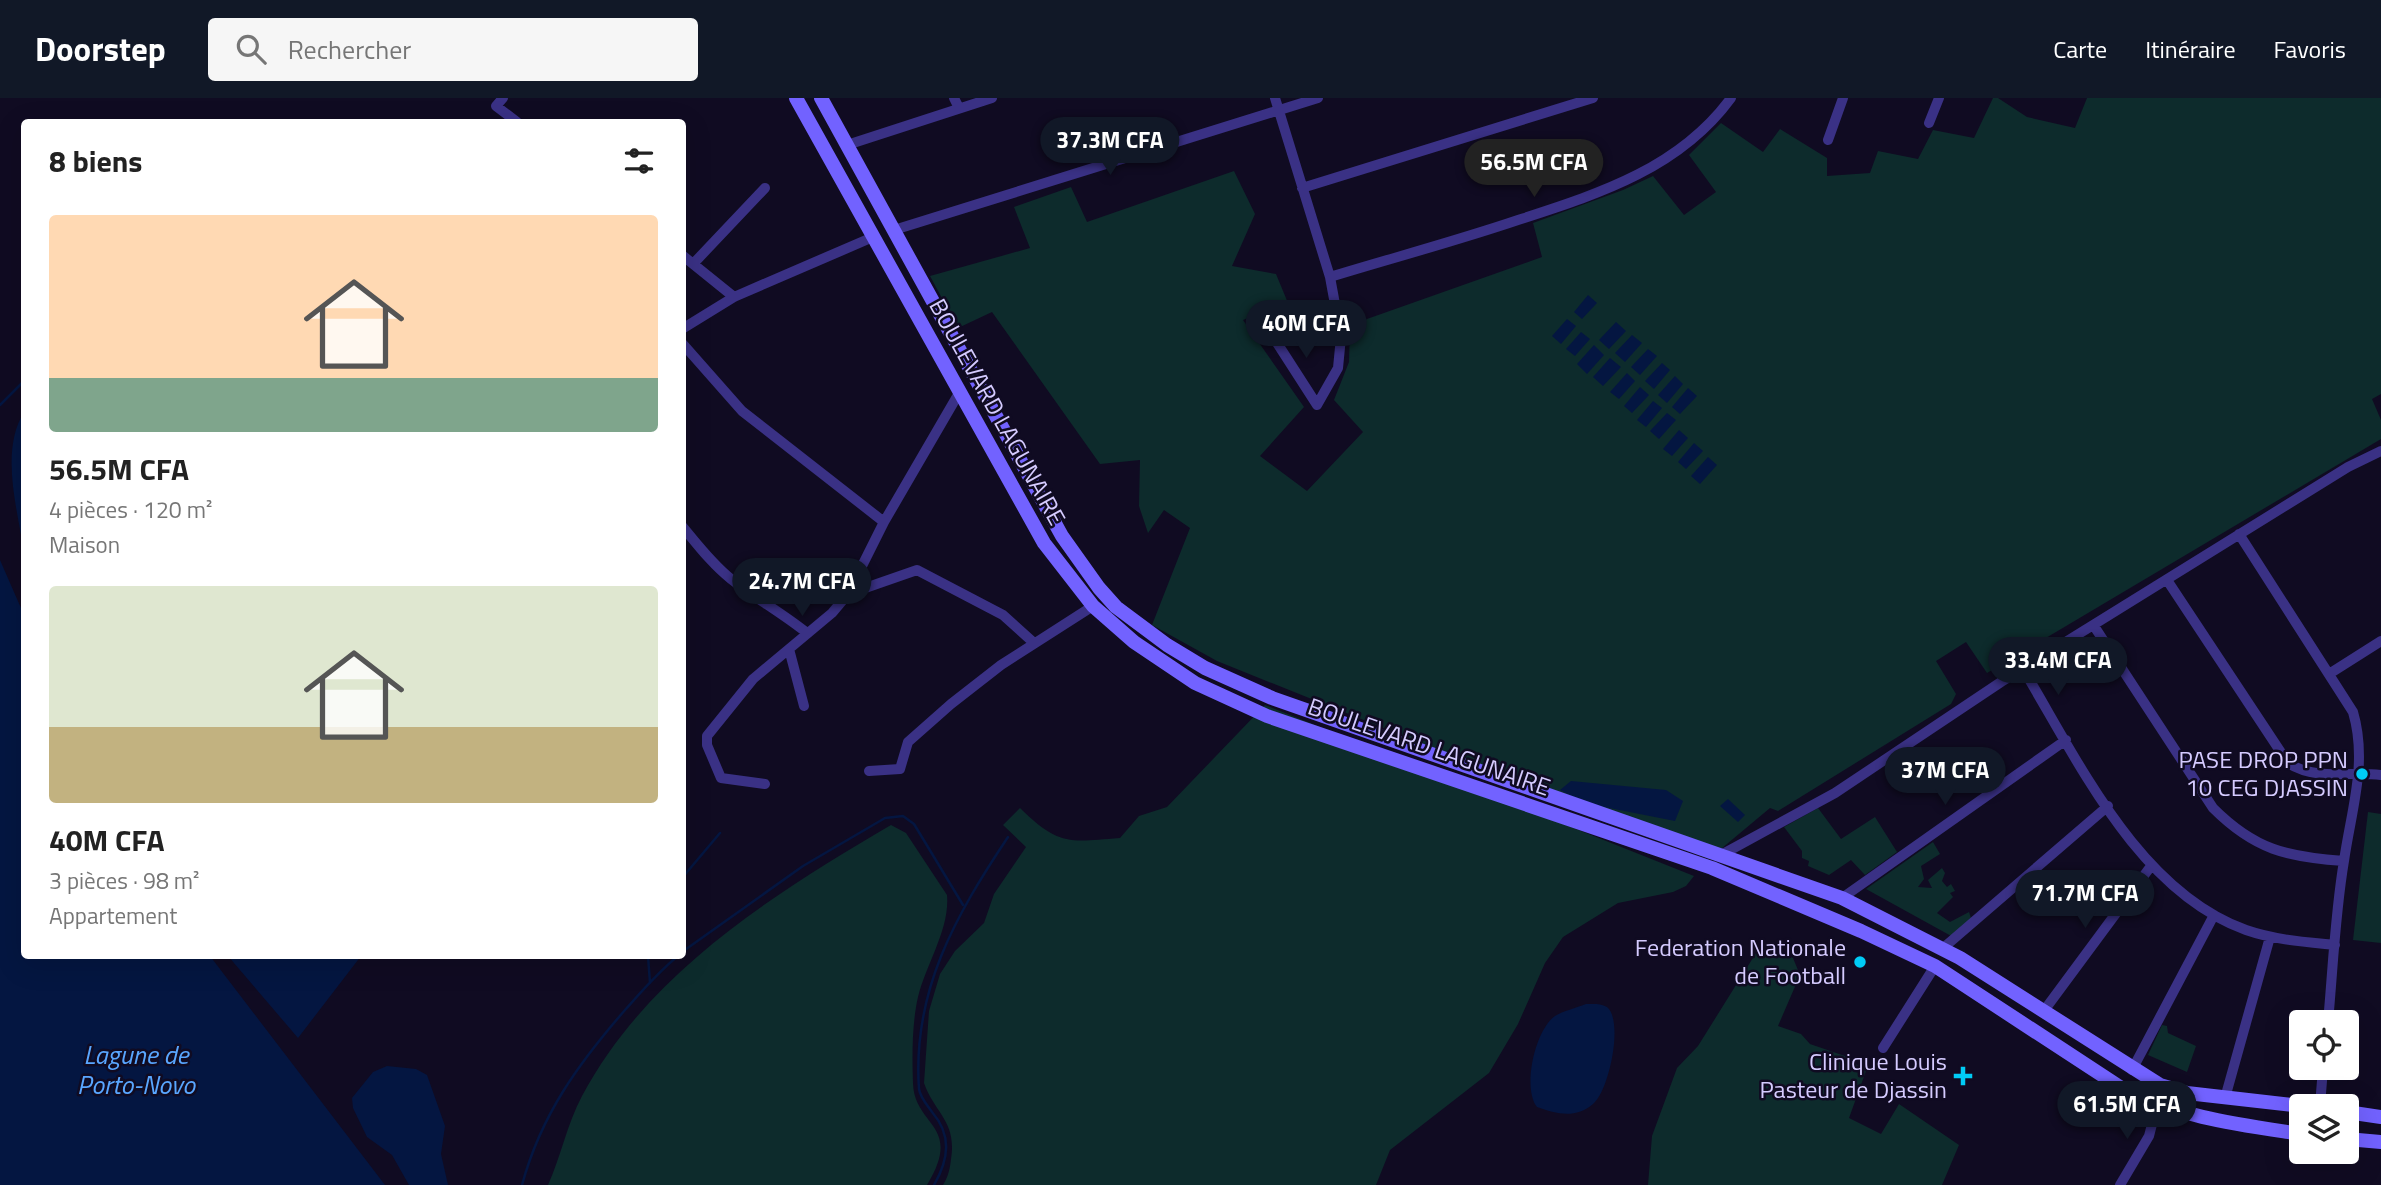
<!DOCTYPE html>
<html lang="fr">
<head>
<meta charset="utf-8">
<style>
  body { margin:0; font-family:"Titillium Web",sans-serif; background:#f6f6f6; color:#222; height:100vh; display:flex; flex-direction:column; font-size:26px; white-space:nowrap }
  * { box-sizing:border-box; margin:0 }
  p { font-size:23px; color:#767676 }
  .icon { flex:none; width:38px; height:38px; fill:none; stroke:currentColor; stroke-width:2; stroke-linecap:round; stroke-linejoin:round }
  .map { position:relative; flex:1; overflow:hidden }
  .drawer { position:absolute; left:21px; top:21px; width:665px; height:840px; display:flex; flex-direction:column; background:#fff; border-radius:7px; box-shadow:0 7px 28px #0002 }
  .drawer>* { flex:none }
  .controls { position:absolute; left:2289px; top:912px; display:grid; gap:14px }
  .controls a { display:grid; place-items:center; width:70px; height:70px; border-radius:7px; background:#fff; box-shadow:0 7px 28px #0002; font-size:35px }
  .price { position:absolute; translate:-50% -60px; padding:0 16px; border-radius:24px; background:#111827; color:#fff; font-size:23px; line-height:46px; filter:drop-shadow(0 2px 4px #0008) }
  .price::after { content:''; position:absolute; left:50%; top:42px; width:21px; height:16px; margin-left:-10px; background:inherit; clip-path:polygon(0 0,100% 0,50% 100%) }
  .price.current { background:#222; color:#fff }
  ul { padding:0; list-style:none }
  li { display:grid; align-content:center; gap:14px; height:371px; padding:0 28px }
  li span { display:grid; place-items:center; height:217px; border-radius:7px; color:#555 }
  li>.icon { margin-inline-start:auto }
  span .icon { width:126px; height:126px; fill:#fffc; stroke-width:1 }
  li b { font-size:30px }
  h2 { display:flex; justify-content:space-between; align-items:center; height:84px; padding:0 28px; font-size:30px }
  header { display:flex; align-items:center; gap:42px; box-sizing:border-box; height:98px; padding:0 35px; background:#111827; color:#fff }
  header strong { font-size:33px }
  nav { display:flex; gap:38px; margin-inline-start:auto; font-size:24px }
  .search { width:490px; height:63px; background:#f6f6f6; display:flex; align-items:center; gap:18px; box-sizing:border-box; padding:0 24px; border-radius:7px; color:#767676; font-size:26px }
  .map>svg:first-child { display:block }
  .green { fill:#0d2b2c }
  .water { fill:#041641 }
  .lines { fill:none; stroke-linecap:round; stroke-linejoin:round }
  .stream { stroke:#041641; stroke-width:2.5 }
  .street { stroke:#3a3185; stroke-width:10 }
  .secondary { stroke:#7262ff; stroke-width:14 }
  .poi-dot { fill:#00ccf6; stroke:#100b22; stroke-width:2.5 }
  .labels { text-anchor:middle; stroke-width:5; stroke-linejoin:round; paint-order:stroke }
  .street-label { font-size:24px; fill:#d5cbff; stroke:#100b22 }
  .poi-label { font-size:24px; fill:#d5cbff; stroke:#100b22; text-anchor:end }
  .water-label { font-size:26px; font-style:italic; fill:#59a6ff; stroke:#100b22 }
</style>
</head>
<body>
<header>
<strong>Doorstep</strong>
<div class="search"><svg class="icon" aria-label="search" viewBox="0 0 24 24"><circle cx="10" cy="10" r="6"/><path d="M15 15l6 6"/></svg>Rechercher</div>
<nav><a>Carte</a><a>Itinéraire</a><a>Favoris</a></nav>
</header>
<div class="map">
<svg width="2381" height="1087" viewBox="0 0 2381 1087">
  <rect width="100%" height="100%" fill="#100b22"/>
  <path class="green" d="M1993,0H1998L2027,19L2075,30L2087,0H2381V296L2372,301L2381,322V341L1987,575L1966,544L1936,563L1956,596L1951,606L1778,713L1770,710L1709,761L1217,563L1152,527L1190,430L1164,412L1148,435L1139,408L1140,362L1100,366L992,214L958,230L930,178L1030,150L1014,109L1071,89L1087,124L1234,73L1255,116L1232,168L1276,176L1288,205L1243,222L1304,309L1260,358L1307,393L1363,334L1334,302L1349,264L1350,227L1542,159L1533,125L1623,92L1653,78L1684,117L1716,94L1689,57L1721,25L1763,54L1780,31L1827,60V78L1870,75L1878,53L1918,61L1933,32L1974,40Z
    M1265,607L1694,778L1686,788L1673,794L1618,805L1563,839L1545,865L1518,926L1489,975L1390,1052L1376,1087H943C948,1079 950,1071 951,1061C957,1023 935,1016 924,985L929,913L940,876L955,853L984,825L994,796L1026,749L1003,727L1020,710C1059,748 1068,744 1120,740L1139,718L1167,709Z
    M1818,710L1841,741L1875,719L1897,754L1865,777L1851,762L1829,777L1808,768L1809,763L1802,760V753L1784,729Z
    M2368,714L2381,716V845L2353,842Z
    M891,727L906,735L947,797C950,831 926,866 918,899C912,925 912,958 913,985C914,1029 964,1026 927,1087H548C561,1058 567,1026 582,998C649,873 774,796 891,727Z
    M1933,744L1940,756L1921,768L1924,781L1918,789L1932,790L1928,782L1942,770L1945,775L1942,783L1947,789L1951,786L1955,793L1950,795L1953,799L1937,815L1950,824L1969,814L1971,820L1953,839L1866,791Z
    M1768,851L1779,852L1793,860L1800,877L1778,928L1801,936L1810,946L1845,958L1866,973L1849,1020L1881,1036L1899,1006L1959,1047L1942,1087H1648L1652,1038L1677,970L1698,948L1756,855Z
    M2162,927L2167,928L2168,935L2196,948L2187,974L2148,957Z"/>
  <path class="water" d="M1588,197L1597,205L1582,221L1574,214Z
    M1567,221L1576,228L1561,246L1552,238Z
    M1616,224L1626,233L1609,251L1599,242Z
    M1581,234L1590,241L1575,258L1566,251Z
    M1632,237L1642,245L1625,264L1615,255Z
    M1594,247L1604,257L1587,276L1577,266Z
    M1648,251L1657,258L1640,277L1631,269Z
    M1610,260L1621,269L1603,288L1593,279Z
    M1662,265L1670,272L1654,291L1645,283Z
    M1627,275L1635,283L1619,301L1610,294Z
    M1675,278L1683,286L1667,305L1658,297Z
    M1640,289L1649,297L1632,315L1624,308Z
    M1688,290L1697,298L1680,316L1672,309Z
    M1653,303L1662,310L1646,329L1637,322Z
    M24,314V454C17,409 0,353 24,314Z
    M1667,315L1676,322L1659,341L1650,333Z
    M1679,332L1688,340L1672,358L1663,351Z
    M1694,345L1703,353L1686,371L1678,364Z
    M1708,359L1717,367L1700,386L1691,378Z
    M0,462L24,517V858H210L385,1087H0Z
    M1571,683L1666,692L1683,703L1675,723L1584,705L1560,692Z
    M1728,701L1745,717L1738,724L1720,708Z
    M228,858H361L298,940Z
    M1586,906C1593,906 1600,905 1607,909C1624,923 1609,993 1593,1006C1576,1021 1556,1016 1537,1009C1522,990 1535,932 1555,918C1563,913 1576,910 1586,906Z
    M387,968L416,971L427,977L445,1028L441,1056L448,1087H409L392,1057L367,1039L353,1010L352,1000L373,974Z"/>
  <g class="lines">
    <path class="stream" d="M0,307L24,283
      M682,780L720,735
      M682,854L803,768L885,720L903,718L914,726L963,807
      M648,858L650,885
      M522,1087C541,1017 578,966 625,912C642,893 658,874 678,858
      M934,1087C949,1061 952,1037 932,1014C927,1007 920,999 919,991C912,893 956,817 1008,739"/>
    <path class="street" d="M503,0L496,8L517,24
      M954,0L959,10
      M1929,25L1939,0
      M1828,42L1843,0
      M847,47L992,0
      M1302,90L1593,0
      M894,132L1318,0
      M682,157L734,199
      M693,166L765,90
      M1330,179C1392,160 1456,143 1518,122C1598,96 1679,71 1731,0
      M682,231L734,199L873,139
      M1270,234L1317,307L1338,270L1341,239L1330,179L1275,0
      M682,245L742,313L884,424
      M682,428C697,446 712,466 731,481C755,500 782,515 807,535
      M2239,436L2353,614C2368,665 2351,713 2344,763C2335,816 2333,870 2328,924
      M2167,482L2288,665C2317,683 2349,673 2381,677
      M848,496L917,472L1003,517L1034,545
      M2094,528L2213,710C2255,752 2287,759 2344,763
      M789,551L804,608
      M2023,571C2079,664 2138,793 2246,832C2275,842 2305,844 2335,847
      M2329,576L2381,543
      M869,673L900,671L908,644L951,606L1001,567L1093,508
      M765,686L721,680L707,647V638L753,581L832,515L848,496L884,424L959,295
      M1721,757L1835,695L2001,584L2348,369L2381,353
      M1842,800L2066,642
      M1942,851L2108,708
      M2043,914L2151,768
      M1883,950L1935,868
      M2132,972L2214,817
      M2225,1000L2270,839
      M2320,1008L2323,970
      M2120,1087L2149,1038L2157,1007"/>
    <path class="secondary" d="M796,0L1044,445L1093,508L1134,544L1195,585L1267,618L1712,770L1861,833L1935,868L2123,991C2183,1020 2236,1026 2301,1036
      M821,0L1062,438L1099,490L1116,509L1167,547L1205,570L1272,600L1842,800L1960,860L2160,987L2187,995L2301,1008
      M2347,1014L2381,1019
      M2347,1041L2381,1044"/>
  </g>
  <g class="poi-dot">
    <circle cx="2362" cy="676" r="7"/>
    <circle cx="1860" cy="864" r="7"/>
    <path d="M1959.5 967.5h7v7h7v7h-7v7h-7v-7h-7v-7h7z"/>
  </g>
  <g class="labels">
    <g class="street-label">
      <text transform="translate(997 314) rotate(61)" y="8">BOULEVARD LAGUNAIRE</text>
      <text transform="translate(1429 649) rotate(19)" y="8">BOULEVARD LAGUNAIRE</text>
    </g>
    <g class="poi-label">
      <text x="2348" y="670">PASE DROP PPN<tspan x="2348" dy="28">10 CEG DJASSIN</tspan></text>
      <text x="1846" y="858">Federation Nationale<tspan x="1846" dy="28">de Football</tspan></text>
      <text x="1947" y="972">Clinique Louis<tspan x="1947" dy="28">Pasteur de Djassin</tspan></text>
    </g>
    <g class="water-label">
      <text x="136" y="966">Lagune de<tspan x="136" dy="30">Porto-Novo</tspan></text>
    </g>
  </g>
</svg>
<div class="controls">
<a><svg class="icon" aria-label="locate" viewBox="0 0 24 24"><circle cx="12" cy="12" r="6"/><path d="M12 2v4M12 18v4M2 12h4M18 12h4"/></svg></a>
<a><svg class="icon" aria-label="layers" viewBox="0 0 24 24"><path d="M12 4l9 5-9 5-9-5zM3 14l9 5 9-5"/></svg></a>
</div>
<b class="price" style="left:1110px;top:79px">37.3M CFA</b>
<b class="price current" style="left:1534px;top:101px">56.5M CFA</b>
<b class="price" style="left:1306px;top:262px">40M CFA</b>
<b class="price" style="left:802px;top:520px">24.7M CFA</b>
<b class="price" style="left:2058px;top:599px">33.4M CFA</b>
<b class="price" style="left:1945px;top:709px">37M CFA</b>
<b class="price" style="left:2085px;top:832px">71.7M CFA</b>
<b class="price" style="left:2127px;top:1043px">61.5M CFA</b>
<section class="drawer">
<h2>8 biens<svg class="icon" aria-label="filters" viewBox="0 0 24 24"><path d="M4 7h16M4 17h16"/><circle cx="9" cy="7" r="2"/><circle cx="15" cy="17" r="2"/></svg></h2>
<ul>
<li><span style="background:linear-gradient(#ffd9b3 75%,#7fa58c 0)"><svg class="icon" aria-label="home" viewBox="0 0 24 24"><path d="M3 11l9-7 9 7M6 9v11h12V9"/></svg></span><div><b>56.5M CFA</b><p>4 pièces · 120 m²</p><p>Maison</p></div></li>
<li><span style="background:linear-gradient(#dfe7d0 65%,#c2b280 0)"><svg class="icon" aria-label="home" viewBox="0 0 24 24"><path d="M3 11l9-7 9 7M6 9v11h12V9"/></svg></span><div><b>40M CFA</b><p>3 pièces · 98 m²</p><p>Appartement</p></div></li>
</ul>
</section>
</div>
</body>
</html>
